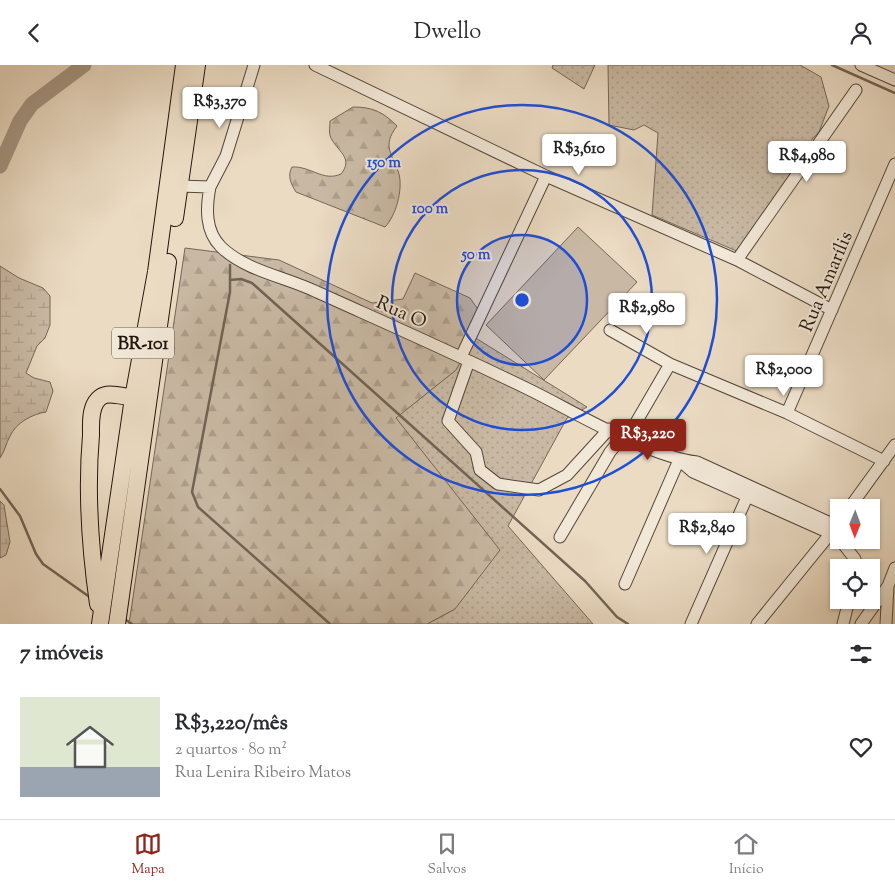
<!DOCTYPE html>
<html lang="pt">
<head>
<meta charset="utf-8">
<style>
  body { margin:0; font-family:"Sorts Mill Goudy",serif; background:#f2f2f3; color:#2b2b33; height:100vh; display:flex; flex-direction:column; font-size:19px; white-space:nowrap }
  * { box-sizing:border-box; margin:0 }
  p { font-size:16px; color:#7c7c81 }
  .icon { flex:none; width:28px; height:28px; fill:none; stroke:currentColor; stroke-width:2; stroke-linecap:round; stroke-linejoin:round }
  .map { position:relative; height:559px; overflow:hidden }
  .panel { display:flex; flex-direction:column; background:#fff; flex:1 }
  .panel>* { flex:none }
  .needle { width:32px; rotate:181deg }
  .tools { position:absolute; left:830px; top:434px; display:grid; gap:10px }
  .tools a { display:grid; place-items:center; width:50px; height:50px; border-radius:0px; background:#fff; box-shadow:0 1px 4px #0004; font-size:25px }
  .price { position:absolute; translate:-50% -42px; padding:0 11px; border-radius:5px; background:#fff; color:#222; font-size:16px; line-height:32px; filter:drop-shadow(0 1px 2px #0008) }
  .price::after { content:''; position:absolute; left:50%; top:30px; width:15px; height:11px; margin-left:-8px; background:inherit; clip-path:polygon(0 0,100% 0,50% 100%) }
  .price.on { background:#8f2418; color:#fff }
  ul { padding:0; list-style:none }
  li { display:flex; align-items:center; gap:15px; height:125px; padding:0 20px }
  li span { display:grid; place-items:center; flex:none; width:140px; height:100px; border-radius:0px; color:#555 }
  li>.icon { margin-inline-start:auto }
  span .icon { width:60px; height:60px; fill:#fffc; stroke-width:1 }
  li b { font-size:21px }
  h2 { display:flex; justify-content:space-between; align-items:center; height:60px; padding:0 20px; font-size:21px }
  header { display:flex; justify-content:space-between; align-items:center; height:65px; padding:0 20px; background:#fff; font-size:22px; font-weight:600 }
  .tabs { display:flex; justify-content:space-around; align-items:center; height:70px; border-top:1px solid #e1e1e2; background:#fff; font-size:14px; color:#7c7c81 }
  .tabs a { display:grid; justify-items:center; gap:2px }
  .tabs .on { color:#8f2418 }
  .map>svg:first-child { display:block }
  .grass { fill:url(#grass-dots); stroke:#756659 }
  .forest { fill:url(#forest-firs); stroke:#756659 }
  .wetland { fill:url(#wetland-marsh); stroke:#756659 }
  .garden { fill:#c9b9a4; stroke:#756659 }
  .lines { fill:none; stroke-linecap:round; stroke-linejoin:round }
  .stream { stroke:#716355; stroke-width:2.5 }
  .river { stroke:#a69785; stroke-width:15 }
  .minor-casing { stroke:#54463b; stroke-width:13 }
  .highway-casing { stroke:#21140e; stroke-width:18 }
  .minor { stroke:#f2e8d8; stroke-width:11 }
  .highway { stroke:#ebdbc3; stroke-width:16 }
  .ring { fill:none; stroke:#1d4ed8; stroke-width:2.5 }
  .labels { text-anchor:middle; stroke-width:4; stroke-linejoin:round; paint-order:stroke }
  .shield { fill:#f2e8d8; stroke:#60544b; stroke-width:1 }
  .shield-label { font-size:18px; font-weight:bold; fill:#21140e }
  .street-label { font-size:19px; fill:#21140e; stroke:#f2e8d8 }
  .centre { fill:#1d4ed8; stroke:#f2e8d8; stroke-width:2.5 }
  .ring-label { font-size:15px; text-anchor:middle; font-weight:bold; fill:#1d4ed8; stroke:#f2e8d8; stroke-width:4; stroke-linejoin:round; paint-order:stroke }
</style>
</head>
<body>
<header><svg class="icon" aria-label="back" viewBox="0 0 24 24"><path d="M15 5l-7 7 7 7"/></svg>Dwello<svg class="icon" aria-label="person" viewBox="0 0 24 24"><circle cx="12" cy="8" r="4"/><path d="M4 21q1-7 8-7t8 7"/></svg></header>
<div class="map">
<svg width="895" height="559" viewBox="0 0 895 559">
  <defs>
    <pattern id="grass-dots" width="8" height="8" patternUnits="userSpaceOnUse" patternTransform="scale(1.25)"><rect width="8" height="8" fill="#c9b9a4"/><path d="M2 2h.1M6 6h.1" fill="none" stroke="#ac9e8c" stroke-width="1.8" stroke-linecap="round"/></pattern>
    <pattern id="forest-firs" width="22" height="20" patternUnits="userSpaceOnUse" patternTransform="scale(1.25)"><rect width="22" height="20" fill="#c9b9a4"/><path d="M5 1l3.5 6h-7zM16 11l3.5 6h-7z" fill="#ac9e8c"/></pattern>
    <pattern id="wetland-marsh" width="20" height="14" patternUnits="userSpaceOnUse" patternTransform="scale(1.25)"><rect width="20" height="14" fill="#c9b9a4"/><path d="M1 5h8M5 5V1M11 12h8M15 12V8" fill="none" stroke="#ac9e8c"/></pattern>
  </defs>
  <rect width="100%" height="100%" fill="#ebdbc3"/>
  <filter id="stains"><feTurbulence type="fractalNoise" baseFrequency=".004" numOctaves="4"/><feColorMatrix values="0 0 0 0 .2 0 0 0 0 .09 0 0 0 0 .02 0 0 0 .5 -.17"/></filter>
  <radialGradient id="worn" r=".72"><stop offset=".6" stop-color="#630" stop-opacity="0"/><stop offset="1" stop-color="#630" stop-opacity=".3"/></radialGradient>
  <path class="grass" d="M553,0H595L584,24L552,3Z
    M608,0H800L821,12L829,41L819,67L807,80L795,106L739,187L652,150L658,68L644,60L634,65L609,60Z
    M474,272L587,342L567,353L508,461L593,559H427L455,544L395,353L456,305Z"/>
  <path class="forest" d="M353,42C373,42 383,47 397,61C381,82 393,89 399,109C403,124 396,151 385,162L296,127C291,119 287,111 292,102C311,101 323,117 341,109C353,94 340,88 332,75C328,69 330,63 330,56Z
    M185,183L279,195L372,238L403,234L415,208L470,233L484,253L456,305L396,353L500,485L455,544L427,559H129Z"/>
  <path class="wetland" d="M0,201L19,213L43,223L50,231V260L45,273L37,281L26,308L34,313L50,317L53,326L46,347C32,349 16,358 10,371C6,378 5,386 0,393Z
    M0,436L4,440L10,477L6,490L0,493Z"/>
  <path class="garden" d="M578,162L637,217L544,315L486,260Z"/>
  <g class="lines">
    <path class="stream" d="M832,0L895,28
      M230,200V227L192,427L198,442L330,559
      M230,215L241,214L252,218L585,516L617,552L628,559
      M0,424L20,451L36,489L43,499L91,533
      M123,553L132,559"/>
    <path class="river" d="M0,101L20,56L32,39L84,0"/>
    <defs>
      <path id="minor" d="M315,0L546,111L737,195L832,245
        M861,0L895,15
        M179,121L210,122L226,91L254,0
        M210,122C206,143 205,166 221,182C246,206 286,212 317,227C390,260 463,292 534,327C578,349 650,392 697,397L828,457L839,473
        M737,195L856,25
        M610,265L670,299L787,348L884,396
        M461,292L546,111
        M469,296L448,356L476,387L480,405L498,419L539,425L567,410L609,364
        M787,348L895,99
        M679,395L693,407L823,465L833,466
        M850,442L895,380
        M560,472L610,387L619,376L627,373L670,299
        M840,475L855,494L856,502
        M625,519L679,395
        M691,559L747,432
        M757,559L839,458
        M843,559L849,535
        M861,559L888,521L895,503
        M886,559L888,521"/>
      <path id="highway" d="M175,153L197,0
        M98,539C90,483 86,427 91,370C91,360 90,346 96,337C101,329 108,329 116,330C124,331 135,332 141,338
        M100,559L133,333L156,207L184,0
        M117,559L168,197"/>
    </defs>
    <use href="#minor" class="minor-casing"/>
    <use href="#highway" class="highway-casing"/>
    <use href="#minor" class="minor"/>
    <use href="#highway" class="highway"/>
  </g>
  <circle cx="522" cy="235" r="65" fill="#1d4ed8" fill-opacity=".12"/>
  <g class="ring">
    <circle cx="522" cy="235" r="65"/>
    <circle cx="522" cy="235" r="130"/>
    <circle cx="522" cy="235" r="195"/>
  </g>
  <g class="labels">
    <rect class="shield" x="112" y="262.5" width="62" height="31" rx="4"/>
    <g class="shield-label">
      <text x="143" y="284">BR-101</text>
    </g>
    <g class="street-label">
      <text transform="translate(825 216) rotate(-67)" y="7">Rua Amarílis</text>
      <text transform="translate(402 246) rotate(24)" y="7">Rua O</text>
    </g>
  </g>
  <circle cx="522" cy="235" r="8" class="centre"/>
  <g class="ring-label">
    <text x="384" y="102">150 m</text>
    <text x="430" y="148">100 m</text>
    <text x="476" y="194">50 m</text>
  </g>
  <rect width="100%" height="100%" filter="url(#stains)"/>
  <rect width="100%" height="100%" fill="url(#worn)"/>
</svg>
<div class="tools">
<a><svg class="needle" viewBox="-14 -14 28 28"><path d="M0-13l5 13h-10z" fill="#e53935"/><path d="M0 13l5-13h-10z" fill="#7c7c81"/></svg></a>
<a><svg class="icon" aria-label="locate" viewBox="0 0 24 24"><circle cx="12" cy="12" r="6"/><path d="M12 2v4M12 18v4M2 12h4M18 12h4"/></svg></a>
</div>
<b class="price" style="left:220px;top:64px">R$3,370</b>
<b class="price" style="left:579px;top:111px">R$3,610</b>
<b class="price" style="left:807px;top:118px">R$4,980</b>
<b class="price" style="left:647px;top:270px">R$2,980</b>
<b class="price" style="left:784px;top:332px">R$2,000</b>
<b class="price on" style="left:648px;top:396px">R$3,220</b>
<b class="price" style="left:707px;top:490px">R$2,840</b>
</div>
<section class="panel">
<h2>7 imóveis<svg class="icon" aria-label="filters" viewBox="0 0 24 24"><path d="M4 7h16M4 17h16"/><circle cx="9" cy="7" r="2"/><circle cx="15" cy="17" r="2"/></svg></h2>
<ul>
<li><span style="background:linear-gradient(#dfe7d0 70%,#9aa5b1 0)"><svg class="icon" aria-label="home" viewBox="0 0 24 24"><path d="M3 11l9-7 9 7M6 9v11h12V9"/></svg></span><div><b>R$3,220/mês</b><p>2 quartos · 80 m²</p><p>Rua Lenira Ribeiro Matos</p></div><svg class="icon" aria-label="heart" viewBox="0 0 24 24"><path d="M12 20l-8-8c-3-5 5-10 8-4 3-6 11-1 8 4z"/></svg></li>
</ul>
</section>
<nav class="tabs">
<a class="on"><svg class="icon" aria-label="map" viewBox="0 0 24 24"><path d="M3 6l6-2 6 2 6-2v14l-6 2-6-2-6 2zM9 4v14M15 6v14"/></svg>Mapa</a>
<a><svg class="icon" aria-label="saved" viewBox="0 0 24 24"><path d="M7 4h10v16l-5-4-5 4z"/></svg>Salvos</a>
<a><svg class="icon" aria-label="home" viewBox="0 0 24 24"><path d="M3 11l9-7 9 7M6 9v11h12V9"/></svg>Início</a>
</nav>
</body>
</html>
